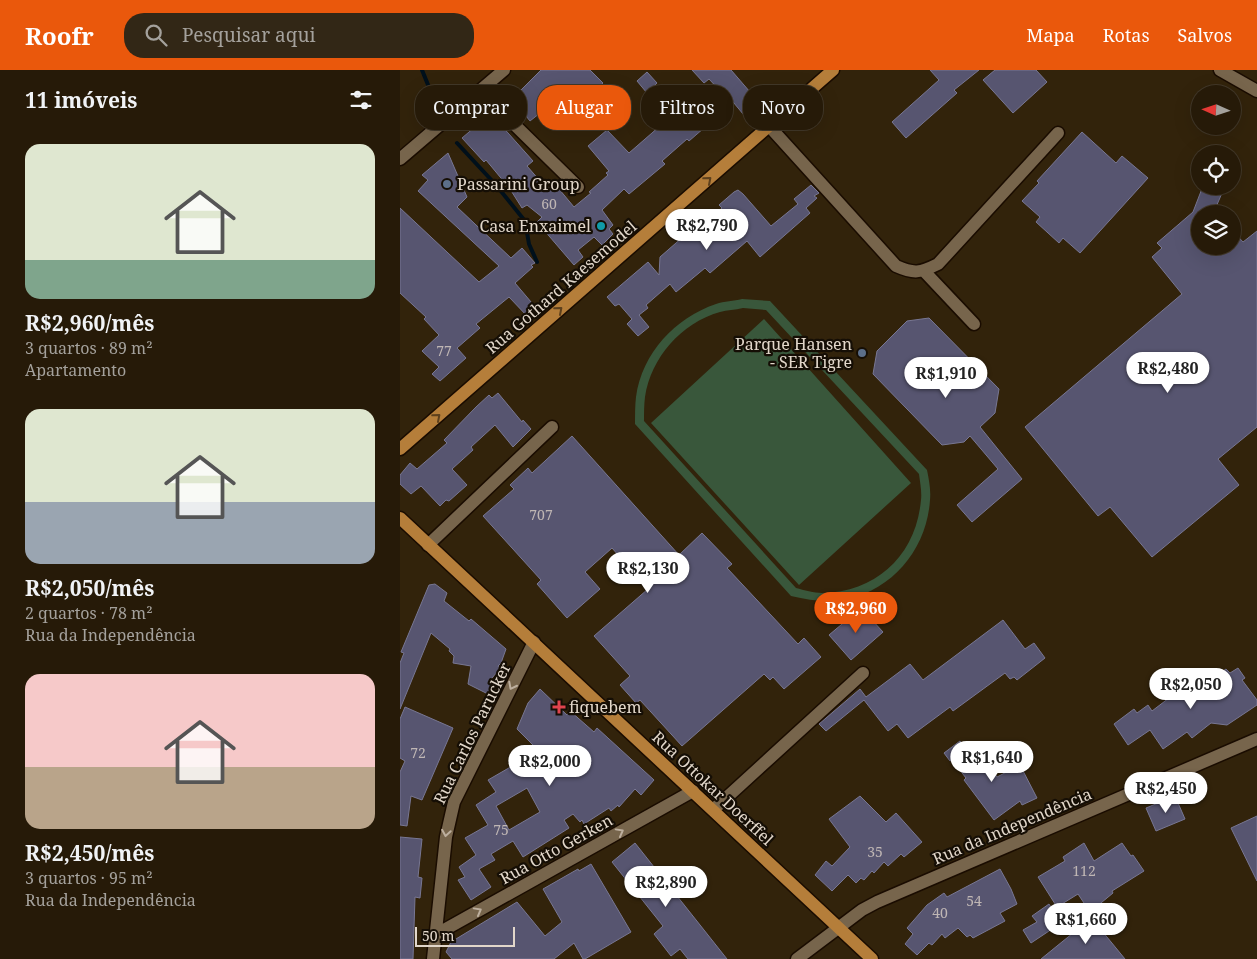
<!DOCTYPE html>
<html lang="pt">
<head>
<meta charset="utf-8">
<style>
  body { margin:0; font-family:"Noto Serif",serif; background:#322716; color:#f1f3f6; height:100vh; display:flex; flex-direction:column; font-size:19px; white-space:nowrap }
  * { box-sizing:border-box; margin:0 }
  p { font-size:16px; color:#a4a19c }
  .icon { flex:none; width:28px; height:28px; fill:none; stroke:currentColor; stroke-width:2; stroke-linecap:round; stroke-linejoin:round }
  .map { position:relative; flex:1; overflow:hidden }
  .sheet { display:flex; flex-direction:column; background:#261a08; width:400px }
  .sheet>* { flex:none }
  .guide { position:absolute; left:15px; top:15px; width:475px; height:45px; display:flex; gap:10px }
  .needle { width:32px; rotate:273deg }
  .fabs { position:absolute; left:791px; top:15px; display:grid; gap:10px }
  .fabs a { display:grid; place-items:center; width:50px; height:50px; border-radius:50%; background:#261a08; box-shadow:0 5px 20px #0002,0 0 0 1px #423829; font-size:25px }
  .scale { position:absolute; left:15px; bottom:12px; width:100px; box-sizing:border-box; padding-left:5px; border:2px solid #e2d7ca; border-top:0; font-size:14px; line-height:18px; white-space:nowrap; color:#e2d7ca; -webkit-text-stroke:4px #150e05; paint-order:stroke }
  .price { position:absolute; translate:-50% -42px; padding:0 11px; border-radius:18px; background:#fff; color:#222; font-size:16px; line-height:32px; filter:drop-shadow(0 1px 2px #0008) }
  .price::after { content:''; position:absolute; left:50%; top:30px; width:15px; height:11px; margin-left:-8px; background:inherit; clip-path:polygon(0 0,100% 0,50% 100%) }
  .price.active { background:#ea580c; color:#fff }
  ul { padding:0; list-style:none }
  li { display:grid; align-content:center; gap:10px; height:265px; padding:0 25px }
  li span { display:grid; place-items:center; height:155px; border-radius:15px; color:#555 }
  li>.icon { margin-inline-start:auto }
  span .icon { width:90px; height:90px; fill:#fffc; stroke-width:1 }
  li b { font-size:21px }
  h2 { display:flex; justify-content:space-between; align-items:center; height:60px; padding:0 25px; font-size:21px }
  .tag { padding:0 18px; border-radius:20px; background:#261a08; box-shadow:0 5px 20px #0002,0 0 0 1px #423829; font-size:18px; line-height:45px }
  .tag.active { background:#ea580c; color:#fff }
  header { display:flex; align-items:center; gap:30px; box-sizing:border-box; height:70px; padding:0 25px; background:#ea580c; color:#fff }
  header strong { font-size:24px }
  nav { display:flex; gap:28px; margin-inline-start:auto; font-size:18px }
  .search { width:350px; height:45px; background:#322716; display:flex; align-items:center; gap:12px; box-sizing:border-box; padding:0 18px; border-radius:20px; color:#a4a19c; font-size:19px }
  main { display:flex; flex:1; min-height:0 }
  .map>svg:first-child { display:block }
  .green { fill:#39573b; fill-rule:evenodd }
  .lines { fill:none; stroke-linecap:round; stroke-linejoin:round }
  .stream { stroke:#00101b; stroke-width:4 }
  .building { fill:#575570; stroke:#787793; fill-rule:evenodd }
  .minor-casing { stroke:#1a0c00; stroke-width:15 }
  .major-casing { stroke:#1a0c00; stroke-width:15 }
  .minor { stroke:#77654c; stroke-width:12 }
  .major { stroke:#b57e3a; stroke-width:12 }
  .oneway { stroke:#5d401d }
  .oneway2 { stroke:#bdaf9e }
  .service-dot { fill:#5c6f8a; stroke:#150e05; stroke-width:2 }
  .culture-dot { fill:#0f9aa8; stroke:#150e05; stroke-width:2 }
  .health-dot { fill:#e0444e; stroke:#150e05; stroke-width:2 }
  .labels { text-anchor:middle; stroke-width:4.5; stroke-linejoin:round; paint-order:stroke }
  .number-label { font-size:14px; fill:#bfb6b4 }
  .poi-label { font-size:16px; fill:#e2d7ca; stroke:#150e05; text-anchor:start }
  .street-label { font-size:16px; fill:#e2d7ca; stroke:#150e05 }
</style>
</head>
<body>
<header>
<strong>Roofr</strong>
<div class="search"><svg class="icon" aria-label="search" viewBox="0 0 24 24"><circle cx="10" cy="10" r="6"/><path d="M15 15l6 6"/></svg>Pesquisar aqui</div>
<nav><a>Mapa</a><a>Rotas</a><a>Salvos</a></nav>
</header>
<main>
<section class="sheet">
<h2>11 imóveis<svg class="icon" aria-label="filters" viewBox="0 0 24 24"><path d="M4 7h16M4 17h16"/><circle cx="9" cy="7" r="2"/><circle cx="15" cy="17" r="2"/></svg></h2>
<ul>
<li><span style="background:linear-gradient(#dfe7d0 75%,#7fa58c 0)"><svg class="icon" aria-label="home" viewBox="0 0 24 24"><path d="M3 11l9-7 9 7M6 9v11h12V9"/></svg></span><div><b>R$2,960/mês</b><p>3 quartos · 89 m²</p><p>Apartamento</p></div></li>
<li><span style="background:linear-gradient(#dfe7d0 60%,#9aa5b1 0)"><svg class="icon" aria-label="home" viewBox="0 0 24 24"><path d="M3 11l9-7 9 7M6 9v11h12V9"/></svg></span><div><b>R$2,050/mês</b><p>2 quartos · 78 m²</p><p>Rua da Independência</p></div></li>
<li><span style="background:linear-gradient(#f6c9c9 60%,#b9a48a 0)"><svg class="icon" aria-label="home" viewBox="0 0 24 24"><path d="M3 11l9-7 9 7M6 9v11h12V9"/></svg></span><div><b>R$2,450/mês</b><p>3 quartos · 95 m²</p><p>Rua da Independência</p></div></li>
</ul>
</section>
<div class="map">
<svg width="857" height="889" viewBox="0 0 857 889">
  <rect width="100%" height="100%" fill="#32230b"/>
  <path class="green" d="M342,229L370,231L527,400C529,410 531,420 530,430C527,477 495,518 448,529C429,534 410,530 391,526L235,354C235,345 235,335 236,327C242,283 275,248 316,234C324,231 334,231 342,229ZM343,238L366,240L519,404C520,412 522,422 521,430C516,485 477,522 422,523C414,523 404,520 396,518L244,351C244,343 244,335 245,327C251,288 281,253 320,242C327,240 335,240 343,238Z
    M364,249L511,413L399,515L251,353Z"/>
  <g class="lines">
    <path class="stream" d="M22,0L37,37
      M57,73L96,115L125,151L129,174L137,192"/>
  </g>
  <path class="building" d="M141,0H190L203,13L182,34L178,30L169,41L165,38L156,48L153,45L147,50L140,43L130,51L126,46L125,47L110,31Z
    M292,0H331L363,37L348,50L324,21L322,23L309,9L304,13Z
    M530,0H579L554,20L557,23L506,68L492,52L539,10Z
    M595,0H636L647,12L613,43L583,10Z
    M247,2L257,13L247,23L237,11Z
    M283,36L304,58L289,71L287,69L262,91L265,94L229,124L224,119L202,140L213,155L209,159L213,164L202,175L194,167L178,180L183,187L174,195L137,152L142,147L127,135L122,138L110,119L86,90L84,92L62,68L89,45H92L133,91L127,96L147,119L151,116L156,122L159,119L174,137L191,123L189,122L208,105L206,103L209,101L188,76L207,60L229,83Z
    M682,62L716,93L722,86L748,108L680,183L663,168L659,173L636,152L640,147L622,131L639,113L637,111Z
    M48,83L67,127L57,137L111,188L122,178L135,193L131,195L133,197L115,213L137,239L128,247L109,227L76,254L80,258L57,278L66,288L40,311L32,304L39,297L22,281L39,265L24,249L26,247L0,223V138L79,212L99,196L18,121L28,110L22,105Z
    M411,115L419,123L414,126L417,128L406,138L410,143L360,187L347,171L310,203L305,198L276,222L270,214L246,235L248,238L239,245L249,257L238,266L227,254L232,249L219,234L215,236L207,227L248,192L259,205L260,187L292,159L296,162L322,138L319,135L334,122L338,120L343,124L371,156L398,134L394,129Z
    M803,116H825L813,144H800V176H832V160L843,172L857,161V357L818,389L839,415L752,487L710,437L698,446L625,357L782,224L752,187L762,178L757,173L793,142Z
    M529,248L599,319L595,343L580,357L622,409L572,452L557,435L598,399L570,366L564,372L542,375L473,304L477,281L507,251Z
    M98,323L122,352L123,350L131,359L113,377L95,355L71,377L73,380L52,399L67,415L49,431L46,430L40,436L21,416L11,424L0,414V405L10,393L17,399L47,373L44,370L76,337L89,325L92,328Z
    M172,366L279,485L302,463L332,494L327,498L398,574L404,568L421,587L384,619L373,607L370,610L364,604L282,676L240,630L236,633L220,615L230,606L194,566L248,519L212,478L185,502L200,519L167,548L137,514L141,510L83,446L114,419L110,415L128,398L132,403Z
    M35,514L47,523L44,531L69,551L71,549L106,579L101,593L98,596L100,599L91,609L94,612L88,624L68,614L71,596L53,593L54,586L49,581L50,579L31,563L0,639V593L4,583L1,582L29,515Z
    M461,538L483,562L451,590L429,565Z
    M603,550L625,579L634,573L645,588L617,610L614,607L610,609L605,603L553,641L550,637L508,668L497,654L488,661L464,630L426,661L419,654L460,619L466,627L510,594L523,610Z
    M838,598L845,608L842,610L857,630V635L827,655L811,653L792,668L787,662L763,679L750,660L728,675L714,654L734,639L737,643L748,635L752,641L786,615L792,623L826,599L830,603Z
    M140,619L167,645L170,641L194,662L197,658L254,710L241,725L235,719L219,737L218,735L211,741L209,738L184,754L182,750L180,752L173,744L164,750L169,758L123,787L113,771L91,784L95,790L79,799L91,817L71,830L58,810L65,807L59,797L76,785L65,768L88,755L76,735L96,722L88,710L114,695L113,692L137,679L117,659L128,633ZM127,718L140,742L109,760L96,736Z
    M5,637L53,658L22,730L11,726L7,756L0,755V702L5,691L0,688V649Z
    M560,671L576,693L580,689L588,700L591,698L597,707L620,695L637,728L622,735L620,731L594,750L564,710L566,708L552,690L550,691L544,683Z
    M460,726L486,752L496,743L522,772L504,787L501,784L488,796L484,792L474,803L472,801L464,810L461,808L456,813L448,805L432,821L415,805L426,791L432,796L450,777L429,749Z
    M775,726L785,749L756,761L746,738Z
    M857,746V811L831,758Z
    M0,767L22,769L18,807L22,808L20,828L15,827L13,889H0Z
    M235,773L327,889H288L280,879L271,886L254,864L263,856L212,792Z
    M684,773L694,791L722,773L731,786L733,785L744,801L712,821L713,823L690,842L678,824L657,837L638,807L665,791L663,787Z
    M191,794L231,862L185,889H183L174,873L154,889H52L46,882L51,872L117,832L145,866L162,852L143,819L178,799L179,801Z
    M600,799L611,819L617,834L600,843L605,851L573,868L570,865L567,867L558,858L545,868L542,864L532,875L529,873L517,885L505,874L513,864L507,858L527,835L544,823L547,827Z
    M649,834L661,853L631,873L623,860L637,852L632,846Z
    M689,850H693L725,889H641Z"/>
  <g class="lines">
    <defs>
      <path id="minor" d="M820,0L857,21
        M80,21L178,117
        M369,56L496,196C514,204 520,203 538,194L658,63
        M0,89L104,0
        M524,201L574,254
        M28,475L152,357
        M313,740L463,603
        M35,865L293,721
        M33,889L46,767L54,732L134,572
        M397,889L462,840L477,832L857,669"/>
      <path id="major" d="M0,379L433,0
        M0,448L472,889"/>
    </defs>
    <use href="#minor" class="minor-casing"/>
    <use href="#major" class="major-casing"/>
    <use href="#minor" class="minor"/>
    <use href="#major" class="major"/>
  </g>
  <defs><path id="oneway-chevron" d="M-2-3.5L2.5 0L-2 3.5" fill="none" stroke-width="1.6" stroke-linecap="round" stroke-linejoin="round" transform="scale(1.25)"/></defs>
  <g class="oneway">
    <use href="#oneway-chevron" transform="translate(308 110) rotate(-41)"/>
    <use href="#oneway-chevron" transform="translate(159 240) rotate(-41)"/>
    <use href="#oneway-chevron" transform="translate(37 347) rotate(-41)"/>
  </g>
  <g class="oneway2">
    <use href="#oneway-chevron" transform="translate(112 616) rotate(117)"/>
    <use href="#oneway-chevron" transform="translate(220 762) rotate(-29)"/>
    <use href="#oneway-chevron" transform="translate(46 763) rotate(99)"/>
    <use href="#oneway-chevron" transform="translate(78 841) rotate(-29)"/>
  </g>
  <g class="service-dot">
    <circle cx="47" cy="114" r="5"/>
    <circle cx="462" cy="283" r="5"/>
  </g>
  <circle class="culture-dot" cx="201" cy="156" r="5"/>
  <path class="health-dot" d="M156.5 629.5h5v5h5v5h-5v5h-5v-5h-5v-5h5z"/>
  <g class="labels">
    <g class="number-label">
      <text x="149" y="139">60</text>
      <text x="44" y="286">77</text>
      <text x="141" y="450">707</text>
      <text x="18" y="688">72</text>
      <text x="101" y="765">75</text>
      <text x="475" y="787">35</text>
      <text x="684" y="806">112</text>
      <text x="574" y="836">54</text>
      <text x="540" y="848">40</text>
    </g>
    <g class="poi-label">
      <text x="57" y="120">Passarini Group</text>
      <text x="191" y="162" text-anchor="end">Casa Enxaimel</text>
      <text x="452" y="280" text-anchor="end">Parque Hansen<tspan x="452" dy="18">- SER Tigre</tspan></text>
      <text x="169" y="643">fiquebem</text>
    </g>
    <g class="street-label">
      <text transform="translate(161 217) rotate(-41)" y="6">Rua Gothard Kaesemodel</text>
      <text transform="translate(72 663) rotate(-64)" y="6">Rua Carlos Parucker</text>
      <text transform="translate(313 718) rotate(43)" y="6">Rua Ottokar Doerffel</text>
      <text transform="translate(612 756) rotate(-23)" y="6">Rua da Independência</text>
      <text transform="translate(156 779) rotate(-29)" y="6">Rua Otto Gerken</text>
    </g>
  </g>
</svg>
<div class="fabs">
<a><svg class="needle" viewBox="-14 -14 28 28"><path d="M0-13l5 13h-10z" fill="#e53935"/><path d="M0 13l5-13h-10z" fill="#a4a19c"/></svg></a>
<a><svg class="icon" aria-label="locate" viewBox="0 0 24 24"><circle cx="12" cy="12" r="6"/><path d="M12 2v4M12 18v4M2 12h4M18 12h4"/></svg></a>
<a><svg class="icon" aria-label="layers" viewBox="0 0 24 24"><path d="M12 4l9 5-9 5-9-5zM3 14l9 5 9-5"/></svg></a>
</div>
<div class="scale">50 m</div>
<b class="price" style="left:307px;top:181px">R$2,790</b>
<b class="price" style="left:768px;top:324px">R$2,480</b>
<b class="price" style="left:546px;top:329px">R$1,910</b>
<b class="price" style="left:248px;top:524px">R$2,130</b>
<b class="price active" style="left:456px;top:564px">R$2,960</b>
<b class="price" style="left:791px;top:640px">R$2,050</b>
<b class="price" style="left:592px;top:713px">R$1,640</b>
<b class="price" style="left:150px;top:717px">R$2,000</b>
<b class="price" style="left:766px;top:744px">R$2,450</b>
<b class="price" style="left:266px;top:838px">R$2,890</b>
<b class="price" style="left:686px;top:875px">R$1,660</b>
<div class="guide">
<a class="tag">Comprar</a>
<a class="tag active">Alugar</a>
<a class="tag">Filtros</a>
<a class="tag">Novo</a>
</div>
</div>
</main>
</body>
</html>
